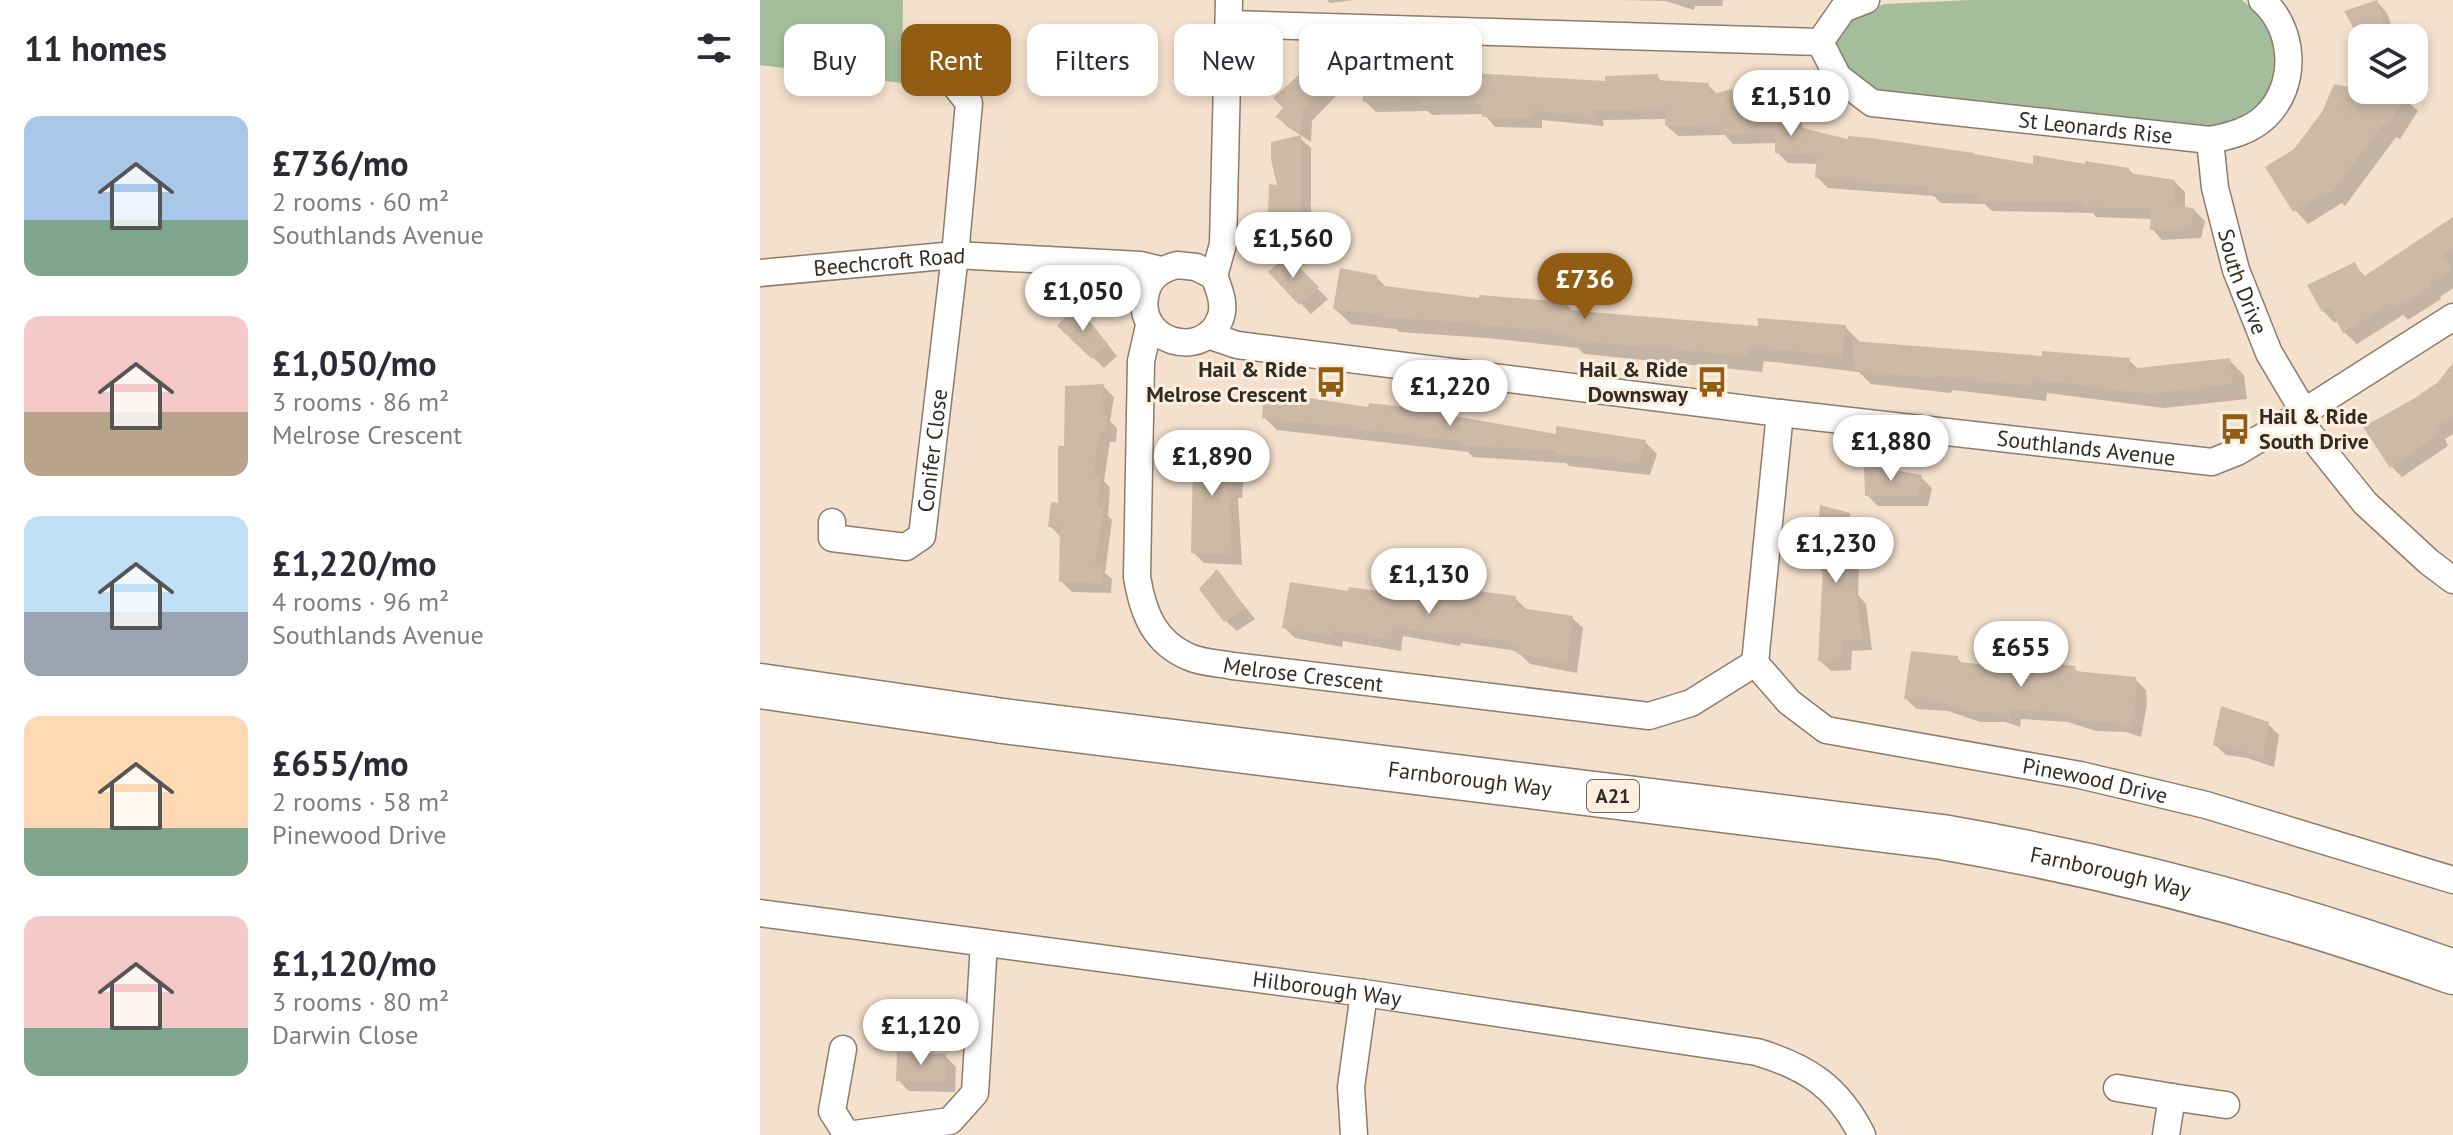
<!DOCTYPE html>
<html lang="en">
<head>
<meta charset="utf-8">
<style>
  body { margin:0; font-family:"PT Sans",sans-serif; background:#f2f2f3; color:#2b2b33; height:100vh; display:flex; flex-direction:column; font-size:30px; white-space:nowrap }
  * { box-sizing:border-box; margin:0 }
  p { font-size:26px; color:#7c7c81 }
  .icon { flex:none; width:44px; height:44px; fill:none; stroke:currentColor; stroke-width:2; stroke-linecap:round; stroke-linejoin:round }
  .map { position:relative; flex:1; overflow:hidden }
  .side { display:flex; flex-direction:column; background:#fff; width:760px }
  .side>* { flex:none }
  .hud { position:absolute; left:24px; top:24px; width:760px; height:72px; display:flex; gap:16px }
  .fabs { position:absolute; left:1588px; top:24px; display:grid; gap:16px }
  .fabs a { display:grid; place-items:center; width:80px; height:80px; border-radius:16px; background:#fff; box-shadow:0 4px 12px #0003; font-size:40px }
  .price { position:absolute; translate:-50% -68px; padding:0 18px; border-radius:28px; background:#fff; color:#222; font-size:26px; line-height:52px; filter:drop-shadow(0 2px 4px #0008) }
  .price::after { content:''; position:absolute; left:50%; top:48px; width:24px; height:18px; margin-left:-12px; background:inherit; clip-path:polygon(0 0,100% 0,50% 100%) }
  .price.current { background:#925c12; color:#fff }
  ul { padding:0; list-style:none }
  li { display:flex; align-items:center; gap:24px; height:200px; padding:0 24px }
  li span { display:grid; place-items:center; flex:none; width:224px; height:160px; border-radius:16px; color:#555 }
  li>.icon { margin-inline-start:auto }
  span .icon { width:96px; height:96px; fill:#fffc; stroke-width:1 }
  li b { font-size:34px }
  h2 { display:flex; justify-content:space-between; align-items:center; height:96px; padding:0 24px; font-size:34px }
  .tag { padding:0 28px; border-radius:16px; background:#fff; box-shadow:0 4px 12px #0003; font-size:28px; line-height:72px }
  .tag.current { background:#925c12; color:#fff }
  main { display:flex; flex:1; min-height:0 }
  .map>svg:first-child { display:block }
  .green { fill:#a4be9c }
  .shadow { fill:#0003 }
  .building { fill:#ccbaa7 }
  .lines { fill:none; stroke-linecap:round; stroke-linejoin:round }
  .minor-casing { stroke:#8d7c6a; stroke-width:29 }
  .trunk-casing { stroke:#8d7c6a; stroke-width:47 }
  .minor { stroke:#fff; stroke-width:26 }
  .trunk { stroke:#fff; stroke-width:44 }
  .labels { text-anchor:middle; stroke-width:6; stroke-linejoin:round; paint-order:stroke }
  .shield { fill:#feefdf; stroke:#6f665b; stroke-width:2 }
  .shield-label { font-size:20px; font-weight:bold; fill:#322b23 }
  .street-label { font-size:22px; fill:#322b23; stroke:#feefdf }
  .poi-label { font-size:22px; font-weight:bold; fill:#322b23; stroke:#feefdf; text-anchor:end }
</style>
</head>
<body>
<main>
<section class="side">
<h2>11 homes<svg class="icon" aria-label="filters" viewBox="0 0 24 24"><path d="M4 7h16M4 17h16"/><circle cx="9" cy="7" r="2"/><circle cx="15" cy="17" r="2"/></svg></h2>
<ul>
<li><span style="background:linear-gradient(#a9c7e8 65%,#7fa58c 0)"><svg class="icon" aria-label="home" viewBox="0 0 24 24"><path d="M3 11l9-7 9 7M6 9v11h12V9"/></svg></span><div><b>£736/mo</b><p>2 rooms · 60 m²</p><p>Southlands Avenue</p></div></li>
<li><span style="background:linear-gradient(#f6c9c9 60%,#b9a48a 0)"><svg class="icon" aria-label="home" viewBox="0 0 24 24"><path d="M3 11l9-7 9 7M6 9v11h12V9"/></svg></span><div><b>£1,050/mo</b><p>3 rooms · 86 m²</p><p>Melrose Crescent</p></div></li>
<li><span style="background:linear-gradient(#bfe0f5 60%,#9aa5b1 0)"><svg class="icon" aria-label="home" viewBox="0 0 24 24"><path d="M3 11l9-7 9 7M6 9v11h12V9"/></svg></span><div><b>£1,220/mo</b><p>4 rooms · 96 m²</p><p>Southlands Avenue</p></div></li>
<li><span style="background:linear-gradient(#ffd9b3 70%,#7fa58c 0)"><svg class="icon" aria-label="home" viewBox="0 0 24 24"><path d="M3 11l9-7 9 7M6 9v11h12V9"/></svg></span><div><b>£655/mo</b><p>2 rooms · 58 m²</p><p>Pinewood Drive</p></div></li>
<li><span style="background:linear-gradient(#f6c9c9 70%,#7fa58c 0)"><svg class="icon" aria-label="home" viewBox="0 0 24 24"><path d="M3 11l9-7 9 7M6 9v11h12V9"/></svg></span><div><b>£1,120/mo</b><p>3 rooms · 80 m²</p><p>Darwin Close</p></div></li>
</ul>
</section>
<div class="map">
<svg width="1693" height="1135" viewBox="0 0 1693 1135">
  <rect width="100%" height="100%" fill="#f4e1cd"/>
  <path class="green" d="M0,0H143L142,83L0,65Z
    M1211,0H1482C1526,35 1529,93 1476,122C1468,127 1456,128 1446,131L1115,90L1086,70L1075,43L1089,19L1124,4Z"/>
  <path class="shadow" d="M567,0H594L570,3Z
    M860,0H963L962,6H935L934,10L905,1Z
    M1617,2L1627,13L1634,34L1625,38H1603L1600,35Z
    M550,67L577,95L552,121L551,142L528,127L518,117Z
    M654,68L658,72L711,71L715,76L847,83L897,76L902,82L948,85L958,95L971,91L975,95L1002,94L1008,100L1030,105L1041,116L1042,129L1090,142L1274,166L1369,170L1375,176L1414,181L1425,192V209L1434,210L1445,221L1441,238L1402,240L1392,229V219L1336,217L1333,213L1232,211L1225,204L1181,203L1174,196L1068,188L1057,177L1058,164L1028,163L1017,152V143L973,144L965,135L918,136L907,126L908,119L843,120L844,126L782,120V128L735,127L724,114L672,115L668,111L616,112L605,101Z
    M1602,85V90H1634L1658,111L1640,139L1636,137L1585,206L1582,203L1548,224L1535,210V150Z
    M540,138L551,148V230L527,233L510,212Z
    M1693,220V288L1680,297L1681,299L1648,320L1643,315L1597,344L1584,332L1578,320L1575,323L1563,311L1594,265L1606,277Z
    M527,258L568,299L551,314L511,273Z
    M616,277L628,289L721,300L806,304L814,312L1000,328L1085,327L1101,343L1284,358L1369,360L1379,370L1469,360L1484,375L1487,399L1404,408L1287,393L1286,401L1192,390L1191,393L1111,384L1099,372L1004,361L1002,372L824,354L818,348L727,338L639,332L636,329L591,324L575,309Z
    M326,318L357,356L344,368L300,326Z
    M1693,366V434L1685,439L1688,446L1642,477L1632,467L1656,400L1679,383Z
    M343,386L354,397L350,421L357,428L356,442H350L344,481L350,488L348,516L352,520L345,573L352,579L351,593L312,592L301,581V537L290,526L299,505L306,448Z
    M610,409L694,415L697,419L798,436L885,442L897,454L890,475L809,466L806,463L713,457L708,452L517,430L505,418Z
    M474,448L485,459L482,498H478L482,565L444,563L433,552L435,465L432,461Z
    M1161,477L1172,488L1168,506H1118L1107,495Z
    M1089,515L1100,526L1098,595L1106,604L1112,650L1092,651L1091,670L1071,671L1060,661L1064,573L1056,565Z
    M457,572L495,619L477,631L466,621Z
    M590,593L647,598H755L766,609L812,618L823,628L817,673L770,664L759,653L751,650L701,643L700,646L643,636L641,651L583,641L582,647L535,638L524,627Z
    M1197,658L1203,664L1269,671L1314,668L1319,673L1375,679L1386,690L1387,704L1381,737L1366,732L1336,731L1308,722L1261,719L1260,727L1245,722H1220L1188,711L1157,709L1146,699Z
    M1508,724L1519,735L1514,767L1487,758L1466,755L1455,745Z
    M185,1056L196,1067L195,1092L149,1091L138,1080Z"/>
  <path class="building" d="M1617,0L1624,23L1598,36L1584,11Z
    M550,65L568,83L542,110L541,133L515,117L523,108L513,98Z
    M654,66V70L712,69V73L845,81V76L898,74L897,80L949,83V95L972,89V93L1002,92L1003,97L1031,103L1032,124L1054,131L1088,139V136L1111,138L1214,153V154L1273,164V155L1325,164V161L1369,168V173L1415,180V204L1435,209L1430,228L1390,230L1391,209L1324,207V203L1219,201V194L1168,193V186L1110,184V181L1055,178L1057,155L1015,153V133L960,134L961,125L905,126L906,109L833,110L834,117L772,111V118L722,117L721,104L659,105V101L603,102L602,69Z
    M1574,84L1602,90H1649L1627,127L1622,125L1571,194L1567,191L1533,212L1505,167L1534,149L1562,112Z
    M541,135V220L514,223L513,214L508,213L509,184L517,185L511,159V142Z
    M1693,217V249L1682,254L1692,270L1669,284L1671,287L1634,309L1630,303L1583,333L1569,307L1562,312L1547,285L1595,262L1603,277Z
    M527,255L559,287L539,305L508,272Z
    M580,268L617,275V285L719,298V295L806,302V310L998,326V318L1086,325L1082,357L988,346L987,357L890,346L889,348L806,339V334L710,323L621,317V315L573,309Z
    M316,305L348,344L332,359L297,326Z
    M1093,341L1282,356V351L1370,358L1368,369L1470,358L1473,384L1388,394L1272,379L1271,386L1177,376V379L1094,370Z
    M1693,363V418L1675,428L1679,434L1630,468L1603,427L1655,398L1678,382Z
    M344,384L339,414L347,415L346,432H340L333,474L340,475L338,507H342V519L335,566L342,567L341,583L299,582L300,526L288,527L291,502L298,503V446H304L305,386Z
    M504,391L608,407L609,403L695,413L694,416L796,434V426L886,440L878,463L795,454V451L698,445L699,441L502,418Z
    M433,440L475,446L472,488H468L472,555L431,553L433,462H430Z
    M1104,465L1162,475L1158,496H1105Z
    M1060,505L1090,513L1088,591H1096L1103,639L1082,641L1081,660L1058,661L1063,567L1054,565Z
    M457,569L486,608L464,622L439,589Z
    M530,582L588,591L589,587L646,595L648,582L756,596L755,607L813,616L807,663L757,654L758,647L739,640L691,634L690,637L633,626L631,641L619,638L572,631V637L522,628Z
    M1151,651L1198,656V662L1267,669L1268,661L1315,666V671L1376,677L1377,692L1371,727L1354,722L1324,721L1295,712L1251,709L1249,718L1233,712H1209L1176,701L1144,699Z
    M1461,706L1509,722L1503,758L1475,748L1453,745Z
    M137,1052L186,1054L185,1082L136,1081Z"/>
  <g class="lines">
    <defs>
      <g id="minor">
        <path id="s1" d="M1106,0L1083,9L1060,42L1078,77L1112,103L1450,140C1470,136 1491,131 1506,116C1538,85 1535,29 1502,0"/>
        <path d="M469,24L1060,42"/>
        <path id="s2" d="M1450,140L1455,188L1476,270L1509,353L1544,412"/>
        <path d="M417,265L436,267L454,276C459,289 466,305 460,319C444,361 373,343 386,292C390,276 402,269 417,265Z"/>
        <path id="s3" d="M0,273L195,255L381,265L401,270"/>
        <path d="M454,276L463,244L469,0"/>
        <path id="s4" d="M389,326L381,361L377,577C383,613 394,642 429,657C442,663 459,663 473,666L889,716L931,703L995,663"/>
        <path id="s5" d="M448,335L477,345L1020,413L1452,462L1477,452L1536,417L1693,317"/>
        <path d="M1536,417L1605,503L1669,562L1693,580"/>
        <path id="s6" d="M72,522V538L146,547L162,536L195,255L209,103L195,85V68"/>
        <path id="s7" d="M995,663L1029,702L1066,730L1320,775L1446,805L1693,880"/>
        <path d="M995,663L1020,413"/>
        <path id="s8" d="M0,913L604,993L997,1052C1047,1067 1078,1087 1102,1135"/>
        <path d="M83,1049L72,1111L87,1135L190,1121L215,1093L224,943"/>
        <path d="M1357,1088L1412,1097L1406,1135"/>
        <path d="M1412,1097L1466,1105"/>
        <path d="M594,1135L591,1087L604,993"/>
      </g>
      <g id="trunk">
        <path id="s9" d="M0,686L243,721L1182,837C1356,867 1527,912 1693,972"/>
      </g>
    </defs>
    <use href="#minor" class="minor-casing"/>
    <use href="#trunk" class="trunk-casing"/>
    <use href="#minor" class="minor"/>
    <use href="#trunk" class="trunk"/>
  </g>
  <defs>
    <symbol id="bus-bare" viewBox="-9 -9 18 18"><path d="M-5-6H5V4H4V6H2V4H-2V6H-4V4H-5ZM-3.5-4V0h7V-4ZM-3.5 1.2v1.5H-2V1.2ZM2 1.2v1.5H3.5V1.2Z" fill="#925c12" stroke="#feefdf" stroke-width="2.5" paint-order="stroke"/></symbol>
  </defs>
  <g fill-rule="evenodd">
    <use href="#bus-bare" x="549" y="360" width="44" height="44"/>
    <use href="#bus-bare" x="930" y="360" width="44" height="44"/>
    <use href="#bus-bare" x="1453" y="407" width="44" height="44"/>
  </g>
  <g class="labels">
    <rect class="shield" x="827" y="780" width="52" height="32" rx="6"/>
    <g class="shield-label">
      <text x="853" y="803">A21</text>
    </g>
    <g class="street-label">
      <text dy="8" stroke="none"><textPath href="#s1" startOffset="372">St Leonards Rise</textPath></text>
      <text dy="8" stroke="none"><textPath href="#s3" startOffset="130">Beechcroft Road</textPath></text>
      <text dy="8" stroke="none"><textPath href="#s2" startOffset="146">South Drive</textPath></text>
      <text dy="8" stroke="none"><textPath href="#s5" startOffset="886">Southlands Avenue</textPath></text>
      <text dy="8" stroke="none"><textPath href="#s6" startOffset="196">Conifer Close</textPath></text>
      <text dy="8" stroke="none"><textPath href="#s4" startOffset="468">Melrose Crescent</textPath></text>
      <text dy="8" stroke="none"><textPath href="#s9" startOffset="716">Farnborough Way</textPath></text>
      <text dy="8" stroke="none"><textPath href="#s7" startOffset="372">Pinewood Drive</textPath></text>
      <text dy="8" stroke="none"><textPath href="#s9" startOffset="1364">Farnborough Way</textPath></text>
      <text dy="8" stroke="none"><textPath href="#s8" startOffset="572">Hilborough Way</textPath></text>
    </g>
    <g class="poi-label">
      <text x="547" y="377">Hail &amp; Ride<tspan x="547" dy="25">Melrose Crescent</tspan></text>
      <text x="928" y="377">Hail &amp; Ride<tspan x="928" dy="25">Downsway</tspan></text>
      <text x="1499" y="424" text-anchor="start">Hail &amp; Ride<tspan x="1499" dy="25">South Drive</tspan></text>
    </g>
  </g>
</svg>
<div class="fabs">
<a><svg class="icon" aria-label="layers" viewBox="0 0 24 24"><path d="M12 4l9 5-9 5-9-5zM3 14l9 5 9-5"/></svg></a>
</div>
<b class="price" style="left:1031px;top:138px">£1,510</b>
<b class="price" style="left:533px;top:280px">£1,560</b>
<b class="price current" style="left:825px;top:321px">£736</b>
<b class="price" style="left:323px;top:333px">£1,050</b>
<b class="price" style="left:690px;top:428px">£1,220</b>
<b class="price" style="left:1131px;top:483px">£1,880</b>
<b class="price" style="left:452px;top:498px">£1,890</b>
<b class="price" style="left:1076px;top:585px">£1,230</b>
<b class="price" style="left:669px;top:616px">£1,130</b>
<b class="price" style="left:1261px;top:689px">£655</b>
<b class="price" style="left:161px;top:1067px">£1,120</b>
<div class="hud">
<a class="tag">Buy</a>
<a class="tag current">Rent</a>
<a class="tag">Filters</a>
<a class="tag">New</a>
<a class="tag">Apartment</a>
</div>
</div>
</main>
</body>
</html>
